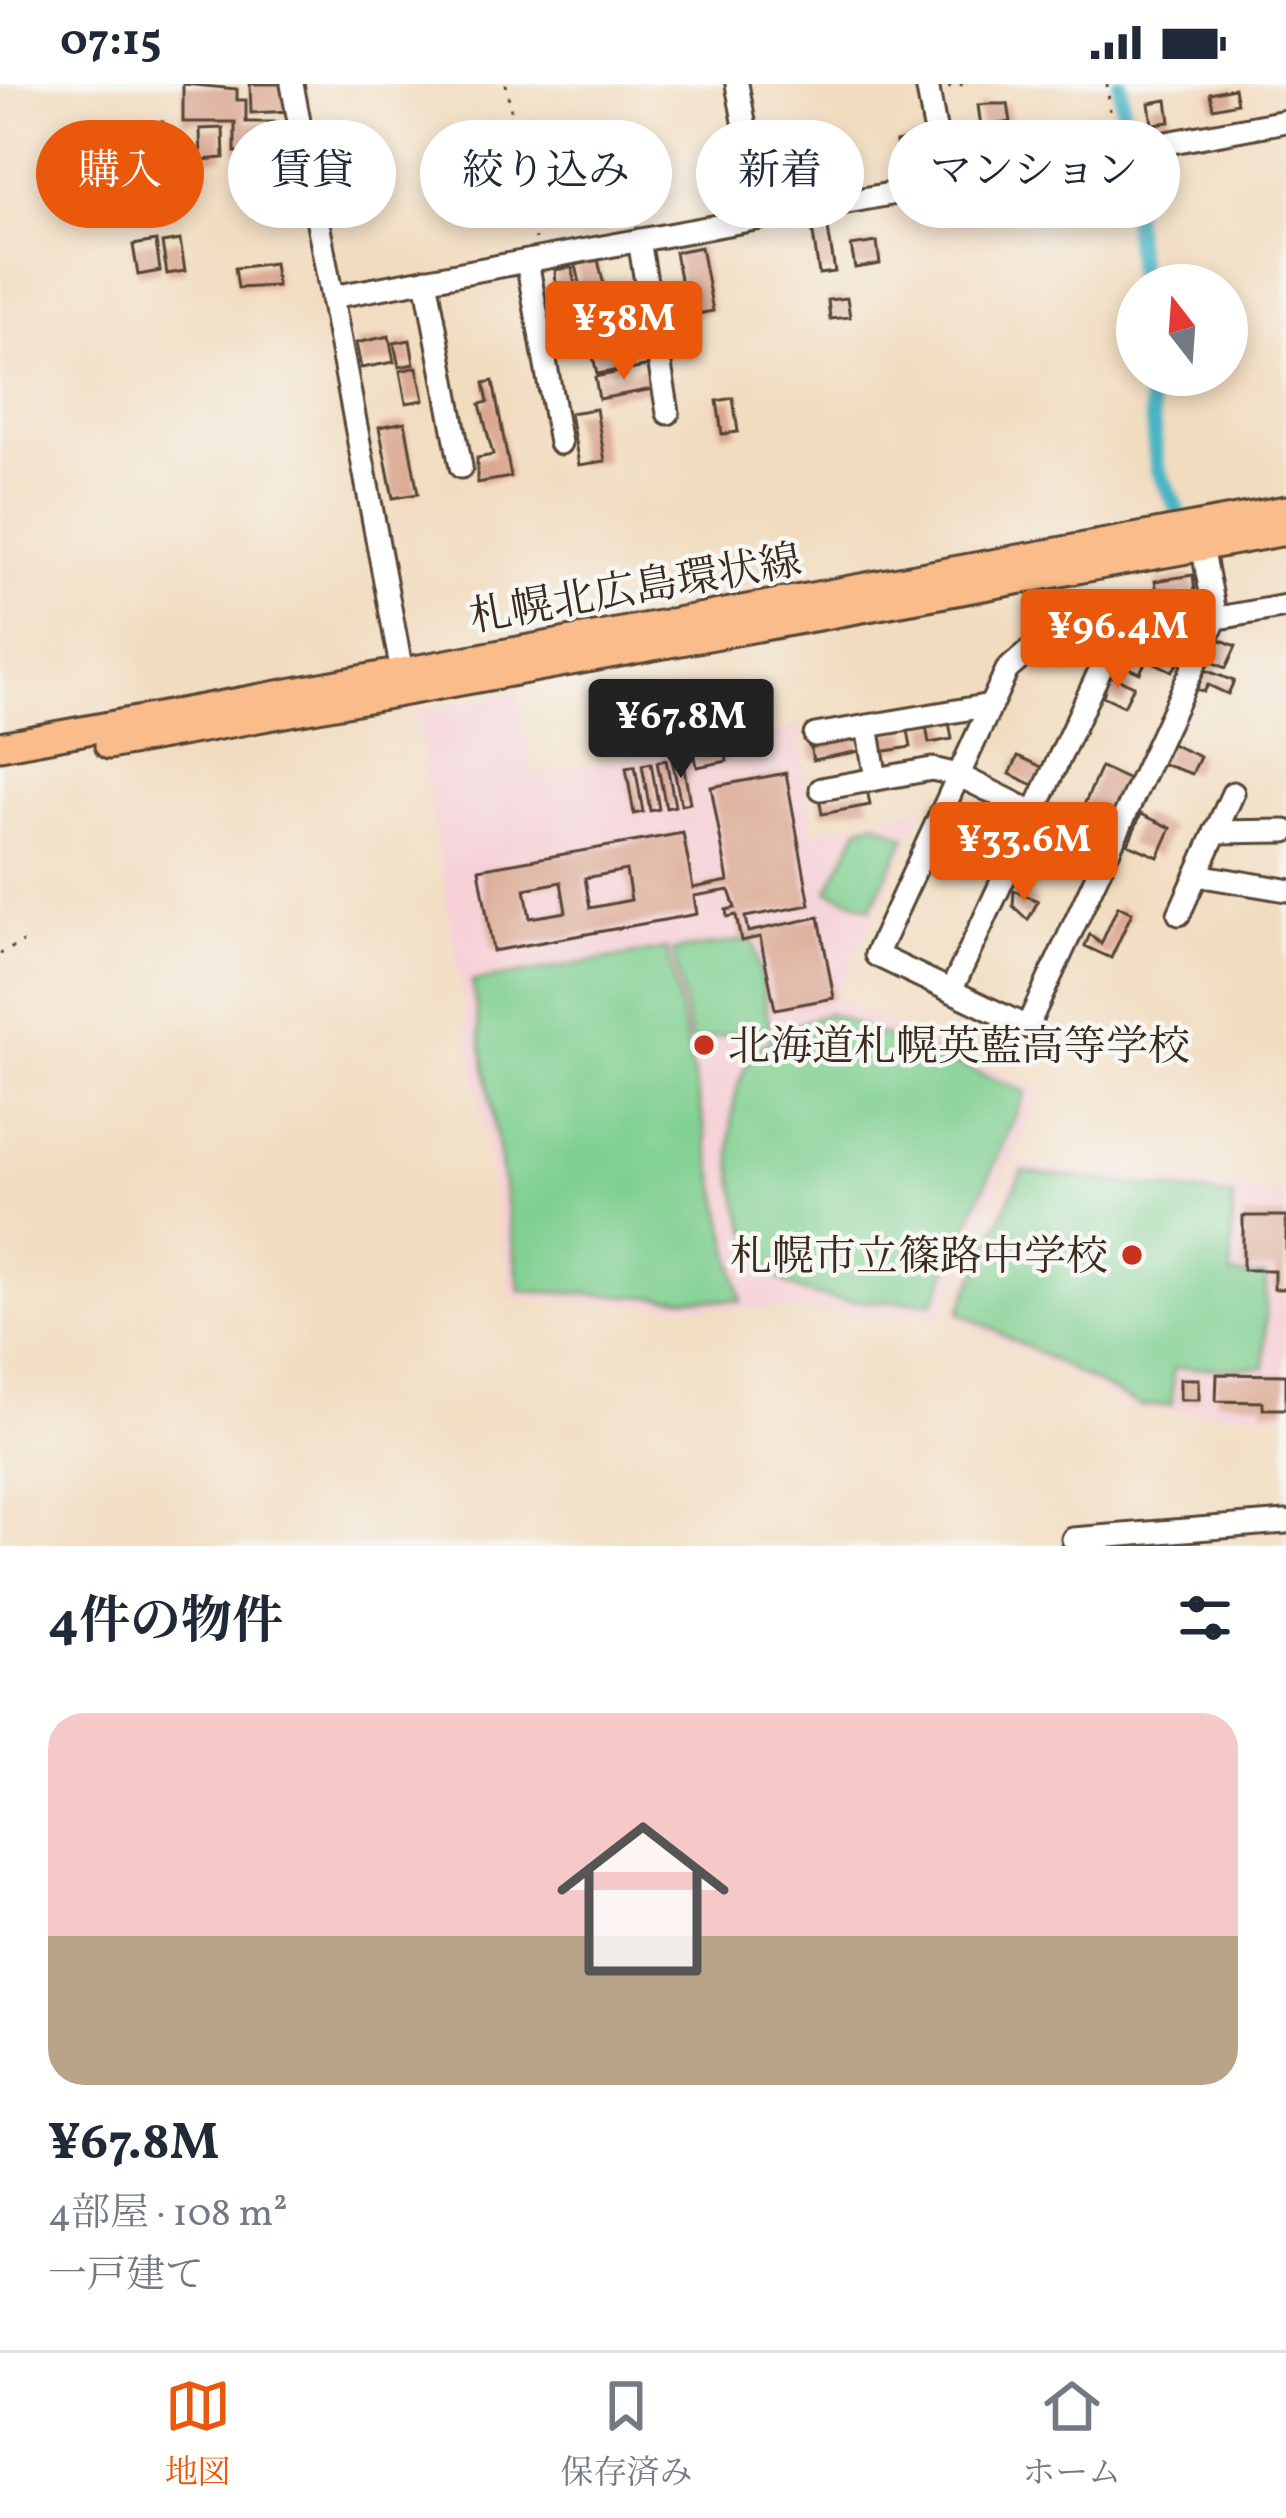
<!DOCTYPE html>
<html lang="ja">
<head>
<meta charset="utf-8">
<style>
  body { margin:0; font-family:Vollkorn,"Noto Serif JP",serif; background:#f2f2f3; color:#1f2937; height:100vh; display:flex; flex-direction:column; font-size:45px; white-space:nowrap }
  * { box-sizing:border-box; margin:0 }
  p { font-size:39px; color:#747a83 }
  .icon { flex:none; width:66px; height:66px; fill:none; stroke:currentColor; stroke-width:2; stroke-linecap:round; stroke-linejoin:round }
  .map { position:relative; height:1462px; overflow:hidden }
  .sheet { display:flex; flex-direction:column; background:#fff; flex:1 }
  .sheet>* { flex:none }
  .banner { position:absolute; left:36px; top:36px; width:1215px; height:108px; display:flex; gap:24px }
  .needle { width:78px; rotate:343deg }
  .buttons { position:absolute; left:1116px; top:180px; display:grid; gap:24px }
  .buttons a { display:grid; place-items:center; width:132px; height:132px; border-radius:50%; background:#fff; box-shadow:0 6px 18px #0003; font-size:60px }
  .price { position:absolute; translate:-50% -102px; padding:0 27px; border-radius:12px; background:#ea580c; color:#fff; font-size:39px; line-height:78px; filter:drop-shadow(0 3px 6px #0008) }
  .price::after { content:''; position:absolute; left:50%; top:72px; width:36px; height:27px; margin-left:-18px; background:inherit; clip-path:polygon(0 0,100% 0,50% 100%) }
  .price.current { background:#222; color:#fff }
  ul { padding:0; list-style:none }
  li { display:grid; align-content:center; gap:24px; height:636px; padding:0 48px }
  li+li { border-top:3px solid #e0e1e3 }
  li span { display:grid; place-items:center; height:372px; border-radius:36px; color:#555 }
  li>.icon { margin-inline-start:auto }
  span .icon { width:216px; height:216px; fill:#fffc; stroke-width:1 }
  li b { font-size:51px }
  h2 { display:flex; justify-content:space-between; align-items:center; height:144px; padding:0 48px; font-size:51px }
  .chip { padding:0 42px; border-radius:54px; background:#fff; box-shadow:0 6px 18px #0003; font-size:42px; line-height:108px }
  .chip.current { background:#ea580c; color:#fff }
  .status { display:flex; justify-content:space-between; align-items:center; height:84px; padding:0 60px; background:#fff; direction:ltr }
  .status svg { height:33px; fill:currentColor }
  .menu { display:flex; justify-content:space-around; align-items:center; height:168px; border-top:3px solid #e0e1e3; background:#fff; font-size:33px; color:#747a83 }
  .menu a { display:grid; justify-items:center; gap:6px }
  .menu .current { color:#ea580c }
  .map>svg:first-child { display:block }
  .built { fill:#f6cfd6 }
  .green { fill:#7fcf90; stroke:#5d7c57; stroke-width:3 }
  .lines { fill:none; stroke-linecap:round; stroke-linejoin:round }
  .canal { stroke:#48b5c5; stroke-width:16 }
  .building { fill:#daa690; fill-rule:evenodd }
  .minor-casing { stroke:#564536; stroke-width:27 }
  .major-casing { stroke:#564536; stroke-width:33 }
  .path { stroke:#564536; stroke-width:3; stroke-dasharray:3 9; stroke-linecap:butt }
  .minor { stroke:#fff; stroke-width:21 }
  .major { stroke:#f9bc8a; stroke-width:27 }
  .poi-dot { fill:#c8321e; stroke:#f6f6f2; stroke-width:4.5 }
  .labels { text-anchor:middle; stroke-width:9; stroke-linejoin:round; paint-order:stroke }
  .street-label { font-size:42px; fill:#3b2a1e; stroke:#f6f6f2 }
  .poi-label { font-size:42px; fill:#3b2a1e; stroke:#f6f6f2; text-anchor:start }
</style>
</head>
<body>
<div class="status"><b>07:15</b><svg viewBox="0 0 49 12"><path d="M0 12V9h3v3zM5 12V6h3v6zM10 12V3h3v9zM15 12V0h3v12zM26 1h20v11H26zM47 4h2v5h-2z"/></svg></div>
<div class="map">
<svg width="1286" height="1462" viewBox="0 0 1286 1462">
  <rect width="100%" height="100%" fill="#f6f6f2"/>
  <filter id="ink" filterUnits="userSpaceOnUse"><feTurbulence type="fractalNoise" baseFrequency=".00833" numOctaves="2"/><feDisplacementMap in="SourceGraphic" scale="24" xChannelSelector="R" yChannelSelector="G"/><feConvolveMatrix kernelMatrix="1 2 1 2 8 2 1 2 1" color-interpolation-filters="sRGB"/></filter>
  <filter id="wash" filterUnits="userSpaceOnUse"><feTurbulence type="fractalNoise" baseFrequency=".004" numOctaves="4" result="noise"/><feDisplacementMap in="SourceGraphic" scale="48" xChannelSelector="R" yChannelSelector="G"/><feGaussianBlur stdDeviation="2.7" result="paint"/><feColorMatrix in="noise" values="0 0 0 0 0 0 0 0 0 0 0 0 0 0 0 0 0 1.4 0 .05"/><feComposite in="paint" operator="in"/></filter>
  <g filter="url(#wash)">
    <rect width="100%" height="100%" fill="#f2dcbf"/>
    <path class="built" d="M518,608L533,690L799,643L812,748L925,724L834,915L1044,1007L939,1233L511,1215L415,626Z
      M1019,1080L1286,1111V1329L1136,1327L952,1231Z"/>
    <path class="green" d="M876,738L906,753L871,824L828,807L860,742Z
      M753,855L770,943L691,957L673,867Z
      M667,865L741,1217L520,1207L472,898Z
      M828,929L1026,1008L934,1218C891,1216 827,1224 789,1201C730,1166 711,1020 756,967C773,947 804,938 828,929Z
      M1022,1087L1233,1113L1231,1191L1266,1192L1265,1283L1173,1284L1172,1321L1141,1322L959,1228Z"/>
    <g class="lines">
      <path class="canal" d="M1120,0L1126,57
        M1127,71L1139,201
        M1148,291L1157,383L1177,424"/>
    </g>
    <g id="blocks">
      <path class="building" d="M183,0L237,5V16H246V38H279V68L256,73V68H235V38H183Z
        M250,0H290L291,27L251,29Z
        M1234,4L1237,19L1213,24L1210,9Z
        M1167,16L1170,38L1152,40L1149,19Z
        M988,20H1008L1011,38L981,43L978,21Z
        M79,38H163L161,83H156V70H80Z
        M223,44L224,74L201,76L200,45Z
        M921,53L924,69L906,73L908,81L900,83L896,58Z
        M972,61L977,82L957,87L952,66Z
        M630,80L635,104L609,109L604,86Z
        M560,120L563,138L541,142L538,123Z
        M825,126L835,188L819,190L810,129Z
        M180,156L185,187L167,190L162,159Z
        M156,157L160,187L138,191L133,161Z
        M877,158L880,180L855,184L851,162Z
        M701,163L713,227L687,232L675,168Z
        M598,176L606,210L636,204L641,225L588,237L576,181Z
        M274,179L277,202L238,204L235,184Z
        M572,183L581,239L567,242L565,228L558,229L555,186Z
        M847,214L850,233L830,235L828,216Z
        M389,252L394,278L361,284L356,259Z
        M410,256L414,280L399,283L394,259Z
        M614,259L619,286L597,290L591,263Z
        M649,282L653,305L599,315L595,293Z
        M417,283L424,316L406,319L400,287Z
        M493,297L511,393L477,399V374L493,371L480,320L488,318L484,299Z
        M733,314L738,348L722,350L717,317Z
        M596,325L605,377L579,381L570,329Z
        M405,338L418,410L393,414L379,343Z
        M1193,491L1195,508L1179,511L1182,526L1161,530L1155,497Z
        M1162,554L1188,567L1172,587L1151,577Z
        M1150,555L1155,557L1140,589L1115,578L1124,558L1141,569Z
        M1219,555L1236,562L1226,584L1209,577Z
        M1205,586L1234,597L1228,610L1208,601L1204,608L1197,605Z
        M1109,591L1134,602L1124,622L1103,612Z
        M949,638L952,655L929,659L926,642Z
        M908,646L911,663L880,668L881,650Z
        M858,652L860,667L813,676L810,662Z
        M724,657L727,677L697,683L693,662Z
        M1169,659L1200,673L1192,690L1160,679Z
        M1018,672L1046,685L1038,703L1010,690Z
        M682,673L690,719L681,721L672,675Z
        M666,676L675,722L666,724L657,678Z
        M651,679L659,725L650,727L642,681Z
        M635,682L643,728L634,730L626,684Z
        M1101,683L1129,696L1108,742L1080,730Z
        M786,689L810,821L745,833L748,848L819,833L834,914L775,925L760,853L741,857L736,831L727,833L726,826L735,824L729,806L694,812L697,830L493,867L479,785L683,749L693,804L728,797L711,703ZM626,786L631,816L590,824L585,794ZM561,798L566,828L530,834L525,805Z
        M867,705L870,721L822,730L819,714Z
        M993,722L1011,736L1003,753L983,744Z
        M1141,730L1171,744L1158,773L1128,760Z
        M1014,806L1038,817L1028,836L1013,822Z
        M1118,822L1132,829L1111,874L1085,862L1090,850L1101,860Z
        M1243,1132H1286V1205H1274V1186H1243Z
        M1217,1290L1286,1291V1325H1263V1318L1216,1317Z
        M1180,1295H1199V1316H1180Z"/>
    </g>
  </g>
  <g filter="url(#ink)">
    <use href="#blocks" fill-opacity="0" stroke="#564536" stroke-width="3"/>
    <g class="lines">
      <defs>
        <path id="minor" d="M292,0L402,588
          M737,0L762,133
          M927,0L945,100
          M639,156L668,329
          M527,177L560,359
          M426,195L461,383
          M332,213L1286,37
          M1202,462L1216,534L1027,943L876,871L1007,586L1028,568L1286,522
          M867,642L876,695
          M815,651L991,621
          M821,705L932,685L958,691L1109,766
          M1215,748L1286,747
          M1197,791L1286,806
          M1179,830L1233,709
          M951,907L1116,552
          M1073,1455L1286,1438"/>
        <path id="major" d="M109,661L1286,447
          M0,662L1286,426"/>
      </defs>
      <use href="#minor" class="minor-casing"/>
      <use href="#major" class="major-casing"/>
      <path class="path" d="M506,0L535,155
        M1107,0L1113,52
        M948,3L965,0
        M0,870L23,858"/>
      <use href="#minor" class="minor"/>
      <use href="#major" class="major"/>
    </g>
  </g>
  <g class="poi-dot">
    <circle cx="704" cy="961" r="12"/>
    <circle cx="1132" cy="1171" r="12"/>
  </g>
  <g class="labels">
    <g class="street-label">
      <text transform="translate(635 503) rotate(-10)" y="15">札幌北広島環状線</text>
    </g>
    <g class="poi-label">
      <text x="728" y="976">北海道札幌英藍高等学校</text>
      <text x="1108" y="1186" text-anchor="end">札幌市立篠路中学校</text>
    </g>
  </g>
</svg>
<div class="buttons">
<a><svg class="needle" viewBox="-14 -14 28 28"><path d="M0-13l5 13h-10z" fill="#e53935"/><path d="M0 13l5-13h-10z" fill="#747a83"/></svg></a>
</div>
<b class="price" style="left:624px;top:299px">¥38M</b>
<b class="price" style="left:1118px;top:607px">¥96.4M</b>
<b class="price current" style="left:681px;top:697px">¥67.8M</b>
<b class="price" style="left:1024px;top:820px">¥33.6M</b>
<div class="banner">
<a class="chip current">購入</a>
<a class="chip">賃貸</a>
<a class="chip">絞り込み</a>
<a class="chip">新着</a>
<a class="chip">マンション</a>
</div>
</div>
<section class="sheet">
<h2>4件の物件<svg class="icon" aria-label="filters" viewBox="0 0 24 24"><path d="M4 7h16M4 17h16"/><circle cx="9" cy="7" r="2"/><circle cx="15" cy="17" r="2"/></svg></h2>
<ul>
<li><span style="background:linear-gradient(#f6c9c9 60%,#b9a48a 0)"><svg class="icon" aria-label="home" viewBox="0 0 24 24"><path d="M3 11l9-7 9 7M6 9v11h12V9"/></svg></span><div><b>¥67.8M</b><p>4部屋 · 108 m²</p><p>一戸建て</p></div></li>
</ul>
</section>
<nav class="menu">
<a class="current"><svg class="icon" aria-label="map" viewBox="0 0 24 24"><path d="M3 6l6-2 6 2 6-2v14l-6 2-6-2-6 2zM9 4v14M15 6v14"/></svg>地図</a>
<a><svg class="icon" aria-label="saved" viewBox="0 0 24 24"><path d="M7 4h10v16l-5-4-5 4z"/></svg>保存済み</a>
<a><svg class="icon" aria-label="home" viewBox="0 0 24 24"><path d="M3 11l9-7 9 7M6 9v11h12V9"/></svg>ホーム</a>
</nav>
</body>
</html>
